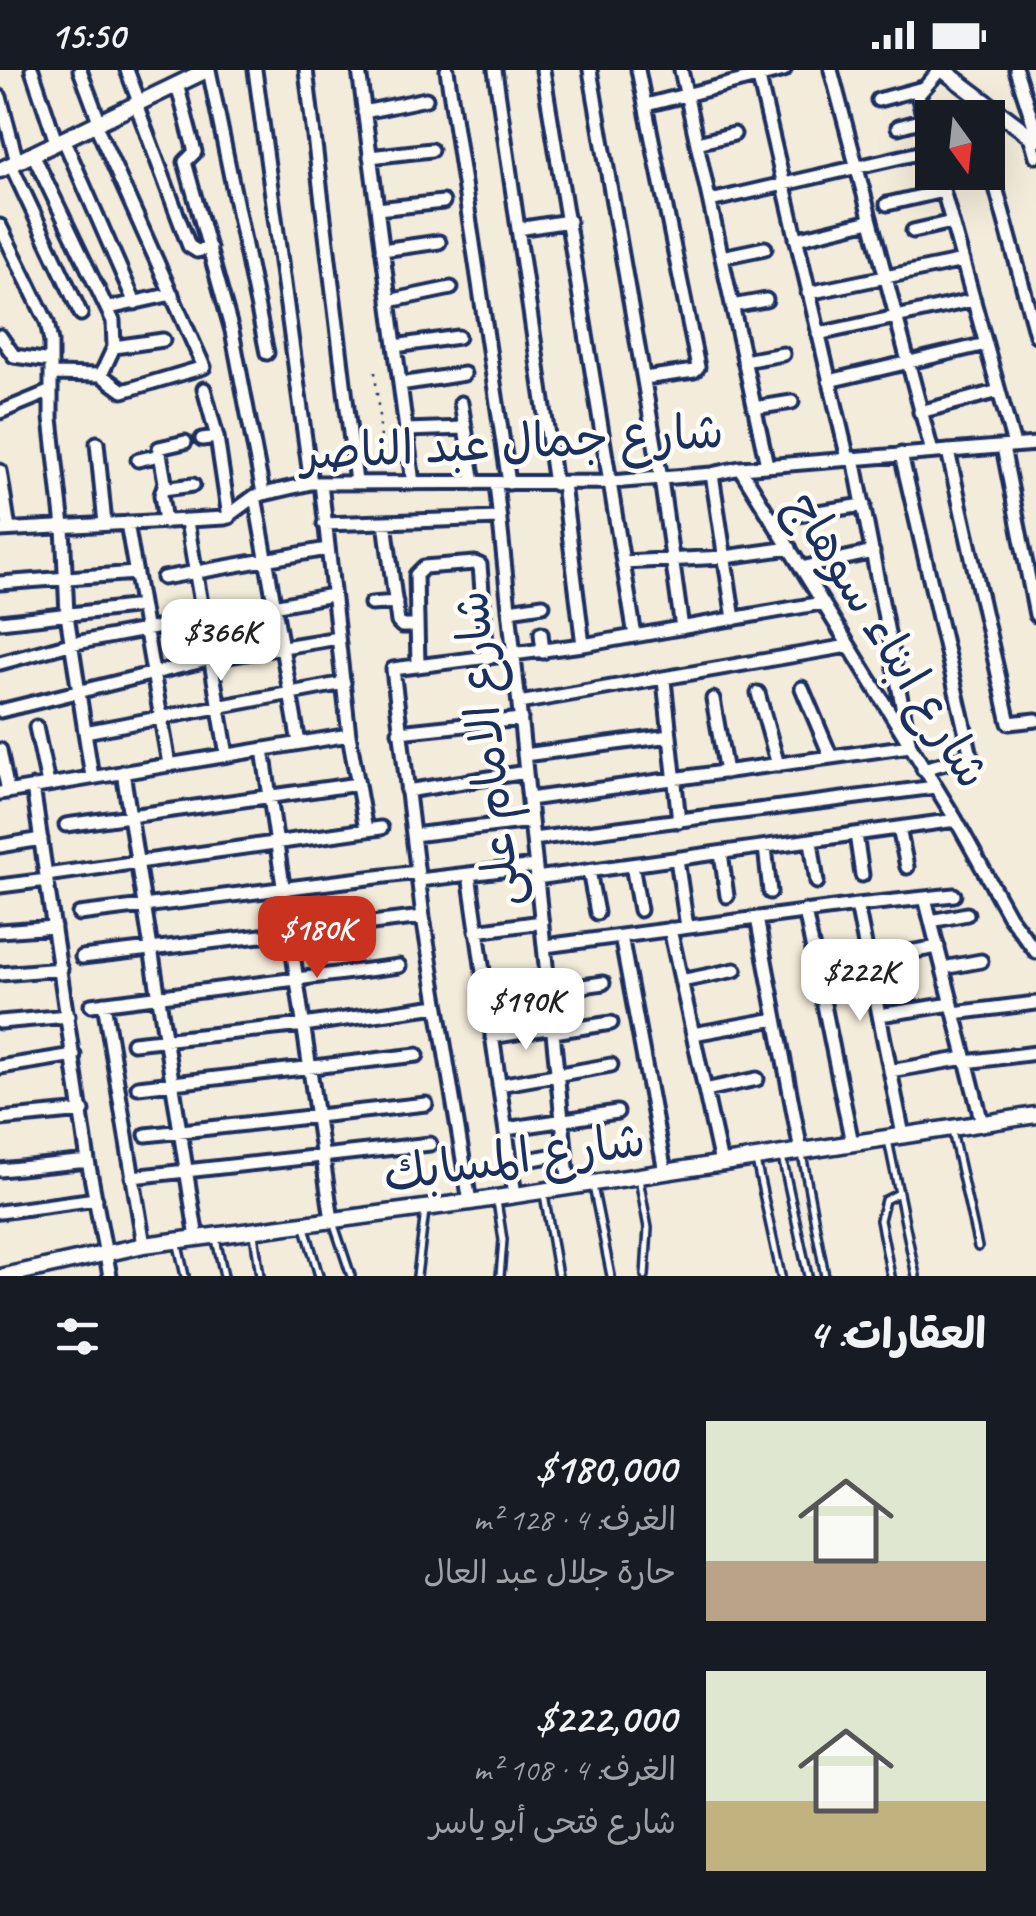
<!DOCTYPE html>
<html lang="ar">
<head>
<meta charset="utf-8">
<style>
  body { margin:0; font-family:Caveat,"Playpen Sans Arabic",sans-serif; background:#242831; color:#f1f3f6; direction:rtl; height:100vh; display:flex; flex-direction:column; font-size:38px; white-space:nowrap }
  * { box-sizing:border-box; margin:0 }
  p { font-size:32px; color:#9ea1a6 }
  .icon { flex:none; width:55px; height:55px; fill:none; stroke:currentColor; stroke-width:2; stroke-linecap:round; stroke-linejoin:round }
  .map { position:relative; height:1206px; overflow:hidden; direction:ltr }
  .details { display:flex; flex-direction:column; background:#171b24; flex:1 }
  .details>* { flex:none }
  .needle { width:65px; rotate:165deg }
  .controls { position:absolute; left:915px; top:30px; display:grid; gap:20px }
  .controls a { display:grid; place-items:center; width:90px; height:90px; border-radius:0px; background:#171b24; box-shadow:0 10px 40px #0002; font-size:50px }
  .price { position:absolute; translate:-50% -85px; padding:0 22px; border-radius:20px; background:#fff; color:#222; font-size:32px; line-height:65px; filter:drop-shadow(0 2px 5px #0008) }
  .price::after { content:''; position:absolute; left:50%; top:60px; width:30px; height:22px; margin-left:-15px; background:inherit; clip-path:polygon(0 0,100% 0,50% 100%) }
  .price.on { background:#c8321e; color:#fff }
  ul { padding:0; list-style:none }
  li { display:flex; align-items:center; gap:30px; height:250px; padding:0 50px }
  li span { display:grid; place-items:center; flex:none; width:280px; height:200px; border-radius:0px; color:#555 }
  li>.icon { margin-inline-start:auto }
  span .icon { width:120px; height:120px; fill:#fffc; stroke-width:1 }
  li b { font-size:42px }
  h2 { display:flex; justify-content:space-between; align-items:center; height:120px; padding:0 50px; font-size:42px }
  .status { display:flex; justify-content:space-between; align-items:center; height:70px; padding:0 50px; background:#171b24; direction:ltr }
  .status svg { height:28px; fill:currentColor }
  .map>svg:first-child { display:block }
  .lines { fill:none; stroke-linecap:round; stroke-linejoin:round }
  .service-casing { stroke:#1b2f5e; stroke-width:12 }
  .minor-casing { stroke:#1b2f5e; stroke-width:19 }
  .tertiary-casing { stroke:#1b2f5e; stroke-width:21 }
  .path { stroke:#1b2f5e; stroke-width:2.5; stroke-dasharray:2.5 8; stroke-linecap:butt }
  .service { stroke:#fdfcf7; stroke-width:5 }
  .minor { stroke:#fdfcf7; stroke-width:11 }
  .tertiary { stroke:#fdfcf7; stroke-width:14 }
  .labels { text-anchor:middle; stroke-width:9; stroke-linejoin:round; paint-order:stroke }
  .street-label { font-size:48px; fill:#1b2f5e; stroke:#fdfcf7 }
</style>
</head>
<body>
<div class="status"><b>15:50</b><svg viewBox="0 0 49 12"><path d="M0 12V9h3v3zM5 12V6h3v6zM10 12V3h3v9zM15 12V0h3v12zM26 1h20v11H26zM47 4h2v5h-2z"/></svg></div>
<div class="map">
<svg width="1036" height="1206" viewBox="0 0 1036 1206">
  <rect width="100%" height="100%" fill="#f4ecda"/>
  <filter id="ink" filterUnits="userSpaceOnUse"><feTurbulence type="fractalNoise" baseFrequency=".01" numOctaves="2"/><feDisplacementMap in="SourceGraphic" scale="20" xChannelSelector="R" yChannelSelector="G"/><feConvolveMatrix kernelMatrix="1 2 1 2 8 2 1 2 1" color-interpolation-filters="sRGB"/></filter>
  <g filter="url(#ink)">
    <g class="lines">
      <defs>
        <path id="service" d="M952,1061L978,1177
          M888,1070L916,1206
          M802,1084L825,1206
          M782,1087L808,1206
          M756,1091L781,1206
          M639,1109L648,1158L645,1206
          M593,1116L611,1206
          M544,1124L558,1206
          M497,1131L503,1170L500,1206
          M333,1152L351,1206
          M305,1157L319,1206
          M254,1164L260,1206
          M216,1169L224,1206
          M178,1175L185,1206
          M417,1206L425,1141
          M891,1206L880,1150L885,1130L899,1123"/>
        <path id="minor" d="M32,0L56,72
          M80,0L99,51
          M127,0L139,32
          M209,0L267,283
          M255,0L311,413
          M306,0L356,412
          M359,0L413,413
          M447,0L509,413
          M495,0L555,414
          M543,0L635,566
          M590,0L661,409L682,558
          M638,0L698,297L694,301L644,308
          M681,0L767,395
          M757,0L848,389
          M831,0L932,382
          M1016,0L1036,62
          M177,14L195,82L185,92L232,261L263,423
          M0,27L17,92
          M878,30L923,18
          M136,34L189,176L197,181L210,178
          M646,35L784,0
          M364,42L426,29
          M898,57L924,50
          M1030,65L1036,86
          M63,68L135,233
          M697,73L734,64
          M932,82L918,25L940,0
          M33,84L113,251L114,277L101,305
          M370,87L431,80
          M988,88L1036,265
          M11,95L81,244
          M938,102L1014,375
          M710,131L932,80
          M887,134L943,121
          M377,139L443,132
          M0,156L47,252L51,272V348L63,457L67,545L92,707
          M518,159L569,151
          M913,161L952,152
          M796,169L870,151
          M382,180L439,172
          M722,187L765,178
          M808,223L963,191
          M389,231L451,218
          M732,236L766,230
          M109,238L172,224
          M818,264L974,230
          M0,266L14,286L51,291
          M395,276L458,267
          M114,277L163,270
          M744,291L783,284
          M51,304L101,305L123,321L204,297L95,53
          M829,311L986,274
          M400,314L464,304
          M204,319L217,367L229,447
          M461,333L474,413
          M754,338L792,332
          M0,342L51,321
          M920,342L999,321
          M406,360L465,358
          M202,369L217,367
          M97,373L105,454
          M1003,377L1036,545
          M948,381L1009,653L1036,650
          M901,384L971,686L923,699
          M138,390L160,385
          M740,398L956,750L1009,846L1036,882
          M0,401L9,459
          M712,404L734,549
          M321,413L349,665L366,760
          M496,413L569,1117
          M563,414L583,575
          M163,419L193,415
          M255,426L299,673
          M771,449L864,435
          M165,452L161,425L165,412L159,378L185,372
          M187,452L227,685
          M385,452L398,552L402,556H417
          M127,453L169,694
          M324,454L500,448
          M0,460L225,448L255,426L311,413L611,412L712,404L740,398L1036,374
          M623,492L725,487L790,478
          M801,498L873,482
          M163,508L327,479
          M0,513L136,503
          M371,534L396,532
          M509,540L543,535
          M0,552L141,536
          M541,563L543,582
          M0,593L70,574L332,525
          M418,595L416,505L424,497L475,493L480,495L487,588
          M664,610L679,751
          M802,618L831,687
          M758,623L778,695
          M713,629L726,702
          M519,633L848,576
          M0,641L211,589L338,568
          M36,657L48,714
          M85,662L344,613
          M399,662L521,649
          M263,679L332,1150
          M0,680L8,722
          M524,685L670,666
          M123,702L197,1168
          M33,717L88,1091L110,1206
          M407,721L526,702
          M0,723L349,665
          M529,729L910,676L854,388
          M66,755L358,714
          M899,758L907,797
          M856,764L862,805
          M413,765L531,751
          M533,769L935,717
          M811,771L817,812
          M0,776L41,769
          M765,777L770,822
          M721,783L727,826
          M677,789L687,857
          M632,795L640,840
          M589,801L597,843
          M469,804L515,1125
          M46,805L381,758
          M536,808L956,750
          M419,810L535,796
          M0,816L47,810
          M925,828L982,1053
          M857,835L903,1065
          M805,841L852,1073
          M79,844L417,802
          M757,848L801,1081
          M931,851L967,844
          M670,859L721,1093
          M0,861L54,857
          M476,861L542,852
          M621,866L665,1102
          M545,876L857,835L954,825
          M82,887L423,847
          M868,889L938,877
          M943,898L981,891
          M0,904L61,899
          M681,911L735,900
          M485,917L548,907
          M549,921L603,913
          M104,933L144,1175
          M91,935L399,896
          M954,943L1036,933
          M879,945L952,934
          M0,952L68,946
          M553,962L611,953
          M693,964L776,949
          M492,967L553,957
          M133,973L303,955L437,936
          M966,992L1036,983
          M0,997L74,985
          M890,1001L965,988
          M499,1015L611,995
          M138,1017L417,985
          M705,1020L757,1009
          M0,1049L83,1041
          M506,1059L617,1042
          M146,1065L426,1034
          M533,1089L566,1083
          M0,1100L88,1091
          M132,1107L430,1074
          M470,1132L423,847L393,599L583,575L822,533
          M0,1142L96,1129"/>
        <path id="tertiary" d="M943,0L1036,70
          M0,100L207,0
          M4,1206L144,1175L470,1132L1036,1045"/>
      </defs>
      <use href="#service" class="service-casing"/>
      <use href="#minor" class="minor-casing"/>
      <use href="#tertiary" class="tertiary-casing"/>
      <path class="path" d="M375,302L384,401"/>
      <use href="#service" class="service"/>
      <use href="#minor" class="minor"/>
      <use href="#tertiary" class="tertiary"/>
    </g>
  </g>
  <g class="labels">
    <g class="street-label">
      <text transform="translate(512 371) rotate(-3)" y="17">شارع جمال عبد الناصر</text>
      <text transform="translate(889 569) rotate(58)" y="17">شارع ابناء سوهاج</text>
      <text transform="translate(486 679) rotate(-96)" y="17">شارع الامام على</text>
      <text transform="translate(514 1086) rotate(-8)" y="17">شارع المسابك</text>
    </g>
  </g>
</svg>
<div class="controls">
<a><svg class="needle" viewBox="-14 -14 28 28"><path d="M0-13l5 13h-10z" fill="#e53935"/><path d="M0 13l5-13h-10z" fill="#9ea1a6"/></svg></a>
</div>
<b class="price" style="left:221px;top:614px">$366K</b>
<b class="price on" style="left:317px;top:911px">$180K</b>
<b class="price" style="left:860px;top:954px">$222K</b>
<b class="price" style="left:526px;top:983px">$190K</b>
</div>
<section class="details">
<h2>العقارات: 4<svg class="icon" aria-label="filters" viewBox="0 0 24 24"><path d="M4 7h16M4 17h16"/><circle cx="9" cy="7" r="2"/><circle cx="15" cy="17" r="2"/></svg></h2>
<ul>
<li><span style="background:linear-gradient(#dfe7d0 70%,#b9a48a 0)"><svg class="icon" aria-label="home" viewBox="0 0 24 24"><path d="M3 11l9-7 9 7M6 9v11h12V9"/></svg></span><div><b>$180,000</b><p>الغرف: 4 · 128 m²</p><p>حارة جلال عبد العال</p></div></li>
<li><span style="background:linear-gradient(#dfe7d0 65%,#c2b280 0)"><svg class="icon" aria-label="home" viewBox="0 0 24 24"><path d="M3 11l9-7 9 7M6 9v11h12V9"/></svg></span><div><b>$222,000</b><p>الغرف: 4 · 108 m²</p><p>شارع فتحى أبو ياسر</p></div></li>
</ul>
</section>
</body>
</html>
